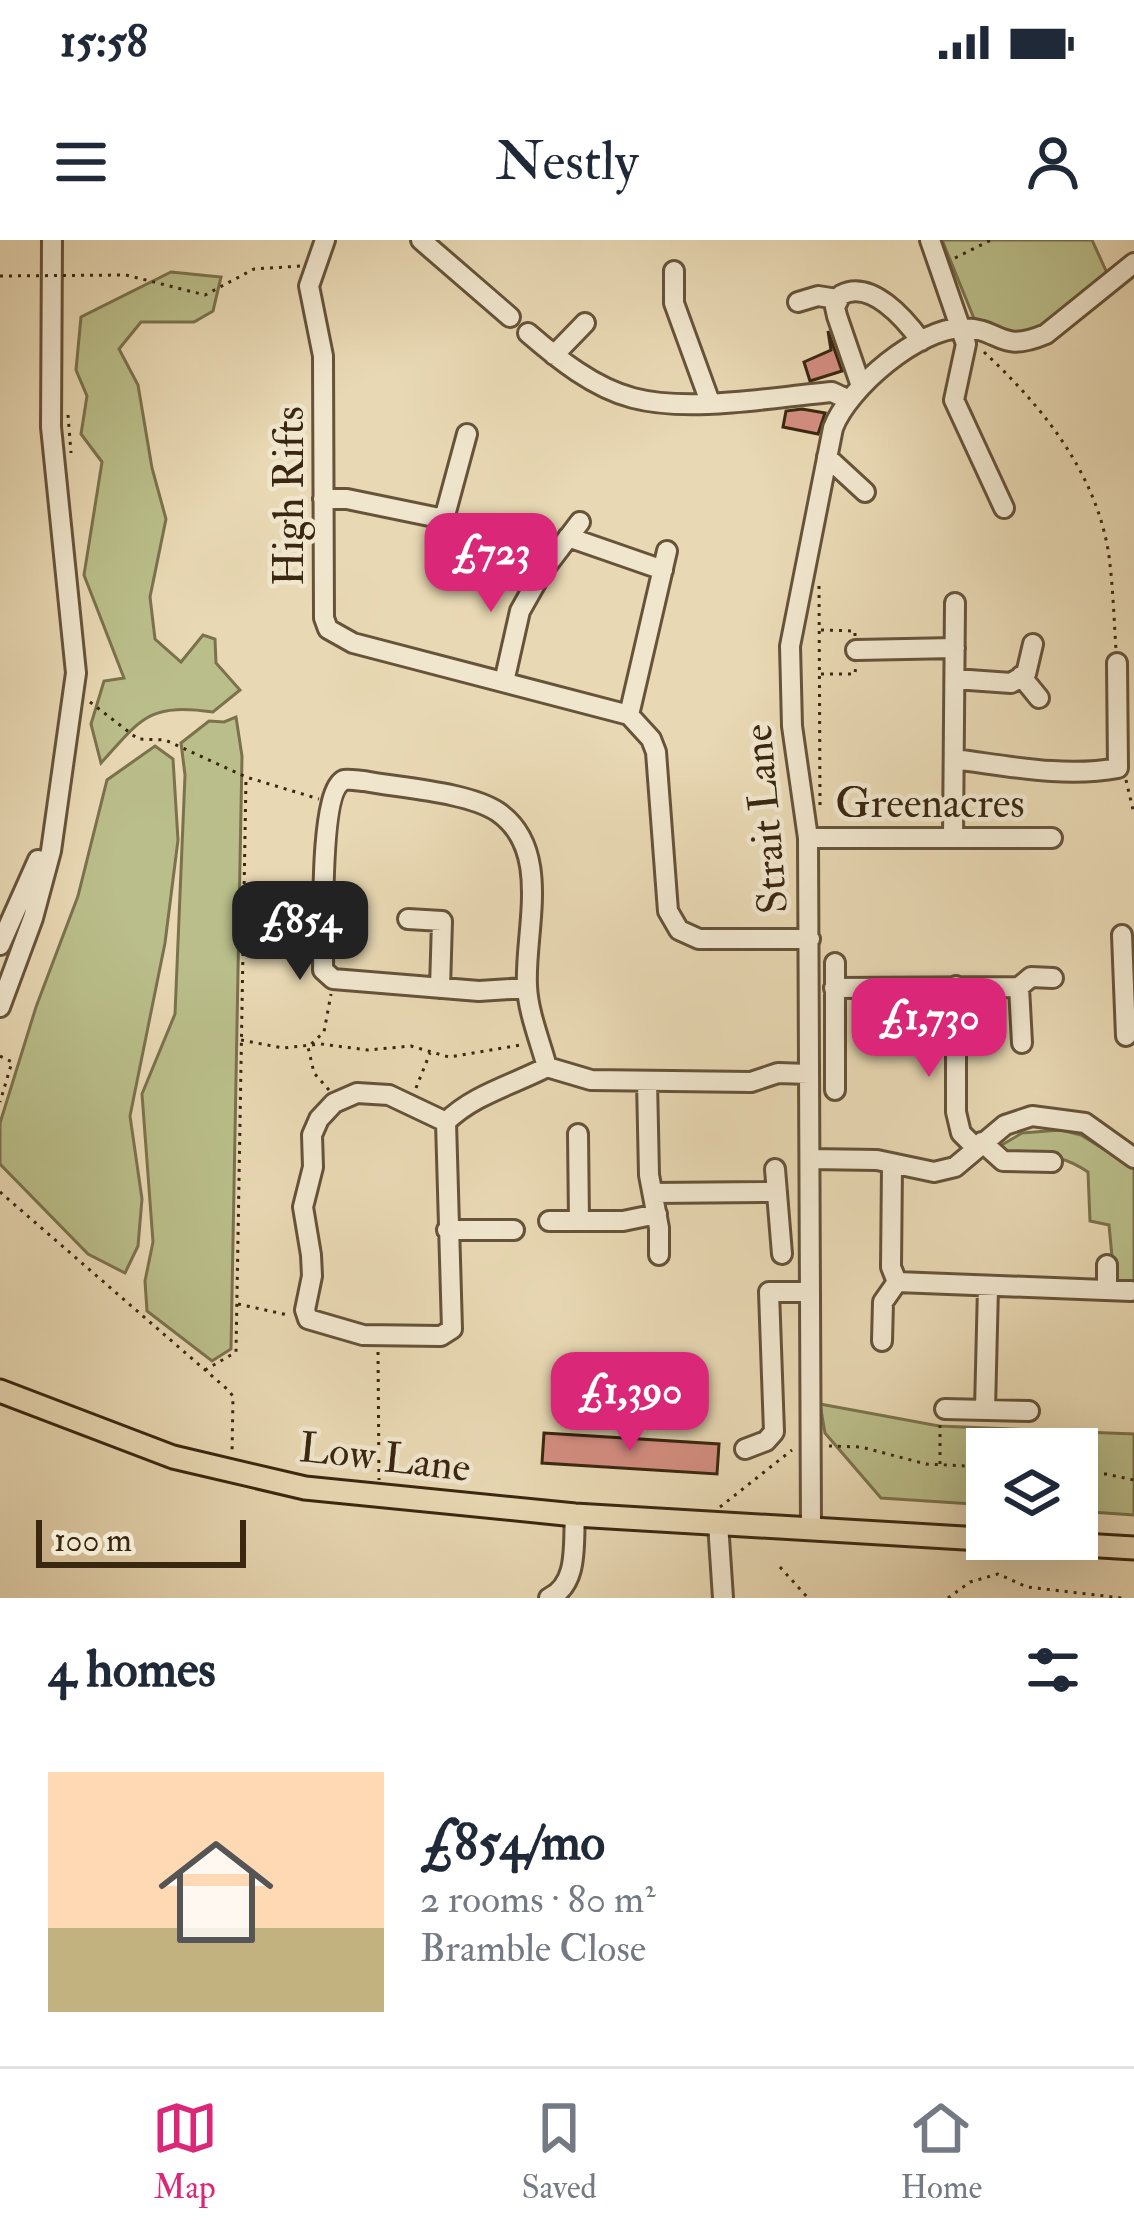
<!DOCTYPE html>
<html lang="en">
<head>
<meta charset="utf-8">
<style>
  body { margin:0; font-family:"IM FELL Double Pica",serif; background:#f6f6f7; color:#1f2937; height:100vh; display:flex; flex-direction:column; font-size:45px; white-space:nowrap }
  * { box-sizing:border-box; margin:0 }
  p { font-size:39px; color:#747a83 }
  .icon { flex:none; width:66px; height:66px; fill:none; stroke:currentColor; stroke-width:2; stroke-linecap:round; stroke-linejoin:round }
  .map { position:relative; height:1358px; overflow:hidden }
  .sheet { display:flex; flex-direction:column; background:#fff; flex:1 }
  .sheet>* { flex:none }
  .buttons { position:absolute; left:966px; top:1188px; display:grid; gap:24px }
  .buttons a { display:grid; place-items:center; width:132px; height:132px; border-radius:0px; background:#fff; box-shadow:0 12px 48px #0002; font-size:60px }
  .scale { position:absolute; left:36px; bottom:30px; width:210px; box-sizing:border-box; padding-left:12px; border:6px solid #3a2710; border-top:0; font-size:33px; line-height:42px; white-space:nowrap; color:#3a2710; -webkit-text-stroke:9px #f0e6ce; paint-order:stroke }
  .price { position:absolute; translate:-50% -102px; padding:0 27px; border-radius:24px; background:#db2777; color:#fff; font-size:39px; line-height:78px; filter:drop-shadow(0 3px 6px #0008) }
  .price::after { content:''; position:absolute; left:50%; top:72px; width:36px; height:27px; margin-left:-18px; background:inherit; clip-path:polygon(0 0,100% 0,50% 100%) }
  .price.active { background:#222; color:#fff }
  ul { padding:0; list-style:none }
  li { display:flex; align-items:center; gap:36px; height:300px; padding:0 48px }
  li+li { border-top:3px solid #e0e1e3 }
  li span { display:grid; place-items:center; flex:none; width:336px; height:240px; border-radius:0px; color:#555 }
  li>.icon { margin-inline-start:auto }
  span .icon { width:144px; height:144px; fill:#fffc; stroke-width:1 }
  li b { font-size:51px }
  h2 { display:flex; justify-content:space-between; align-items:center; height:144px; padding:0 48px; font-size:51px }
  .status { display:flex; justify-content:space-between; align-items:center; height:84px; padding:0 60px; background:#fff; direction:ltr }
  .status svg { height:33px; fill:currentColor }
  header { display:flex; justify-content:space-between; align-items:center; height:156px; padding:0 48px; background:#fff; font-size:54px; font-weight:600 }
  .dock { display:flex; justify-content:space-around; align-items:center; height:168px; border-top:3px solid #e0e1e3; background:#fff; font-size:33px; color:#747a83 }
  .dock a { display:grid; justify-items:center; gap:6px }
  .dock .active { color:#db2777 }
  .map>svg:first-child { display:block }
  .green { fill:#babe8a; stroke:#7a724d; stroke-width:3 }
  .building { fill:#d38d80; stroke:#3a2710; stroke-width:3 }
  .lines { fill:none; stroke-linecap:round; stroke-linejoin:round }
  .minor-casing { stroke:#665339; stroke-width:24 }
  .major-casing { stroke:#3a2710; stroke-width:27 }
  .path { stroke:#3a2710; stroke-width:3; stroke-dasharray:3 6; stroke-linecap:butt }
  .minor { stroke:#f0e6ce; stroke-width:18 }
  .major { stroke:#e8d8b3; stroke-width:21 }
  .path-bridge { stroke:#3a2710; stroke-width:3; stroke-dasharray:3 6; stroke-linecap:butt }
  .labels { text-anchor:middle; stroke-width:9; stroke-linejoin:round; paint-order:stroke }
  .street-label { font-size:42px; fill:#3a2710; stroke:#f0e6ce }
</style>
</head>
<body>
<div class="status"><b>15:58</b><svg viewBox="0 0 49 12"><path d="M0 12V9h3v3zM5 12V6h3v6zM10 12V3h3v9zM15 12V0h3v12zM26 1h20v11H26zM47 4h2v5h-2z"/></svg></div>
<header><svg class="icon" aria-label="menu" viewBox="0 0 24 24"><path d="M4 6h16M4 12h16M4 18h16"/></svg>Nestly<svg class="icon" aria-label="person" viewBox="0 0 24 24"><circle cx="12" cy="8" r="4"/><path d="M4 21q1-7 8-7t8 7"/></svg></header>
<div class="map">
<svg width="1134" height="1358" viewBox="0 0 1134 1358">
  <rect width="100%" height="100%" fill="#e8d8b3"/>
  <filter id="stains"><feTurbulence type="fractalNoise" baseFrequency=".00167" numOctaves="4"/><feColorMatrix values="0 0 0 0 .2 0 0 0 0 .09 0 0 0 0 .02 0 0 0 .5 -.17"/></filter>
  <radialGradient id="worn" r=".72"><stop offset=".6" stop-color="#630" stop-opacity="0"/><stop offset="1" stop-color="#630" stop-opacity=".3"/></radialGradient>
  <path class="green" d="M942,0H1092L1107,33L1041,91L1011,99L975,81Z
    M171,32L221,37L213,71L194,82H141L119,109L138,145L152,228L166,279L150,357L155,399L181,422L203,395L215,399L216,423L240,450L213,472C148,463 142,478 101,523L91,484L104,441L124,438L84,335L102,222L81,194L87,156L76,130L81,77Z
    M236,477L242,516L231,1109L212,1121L147,1071L145,1041L153,1002L142,854L175,774L185,535L181,503L209,481L224,482Z
    M155,506L173,519L178,600L165,703L130,876L142,959L138,1006L125,1033L88,1014L0,924V883L36,767L78,656L107,540Z
    M1061,890L1081,895L1134,928V1049L1114,1038L1109,985L1090,981L1088,932C1048,905 1033,924 995,909L1022,893Z
    M820,1164L939,1186L1134,1194V1275L1077,1271V1209H987V1265L881,1258L825,1193Z"/>
  <path class="building" d="M828,91L842,131L810,141L804,122L831,110Z
    M802,169L825,173L818,194L783,187L786,171Z
    M544,1193L719,1204L717,1234L542,1223Z"/>
  <g class="lines">
    <defs>
      <path id="minor" d="M325,0L309,46L323,116L324,378L328,389L353,403L629,475L651,499L656,512L668,671L679,690L699,699H810
        M421,0L510,77
        M930,0L966,104L954,160L1004,268
        M674,31V63L710,162
        M798,62L818,56L837,59
        M528,93C558,119 594,148 633,158C690,173 773,157 832,152L847,159
        M554,115L585,83
        M861,146L837,76L835,67L841,55C871,39 905,79 921,101
        M827,217L865,252
        M323,259H347L444,279L464,298L518,313L542,332
        M444,279L467,194
        M568,297L663,330
        M856,410L955,408
        M1021,436L1039,458
        M955,439L1011,443L1026,434L1033,404
        M504,442L520,371L542,332L580,282
        M629,475L667,311
        M954,519C1009,526 1064,538 1118,528L1117,423
        M808,598H1052
        M953,598L955,363
        M408,679L442,681L440,748
        M1122,695L1126,796
        M0,705L38,620
        M956,746V872L961,893L975,907
        M1019,747L1022,803
        M526,748L479,751L333,739L323,730C324,699 318,552 344,540C347,539 361,541 364,541C400,548 468,552 498,572C553,610 524,692 527,746C528,772 540,801 547,827
        M834,748L1019,747L1031,737L1053,738
        M0,767L33,678L51,611L76,433L51,187L52,0
        M547,827L591,840L751,842L778,833L809,834
        M647,841L649,935L659,988V1015
        M835,850V723
        M446,882L389,855L357,853L334,863L319,879L312,895L313,927L303,967L311,1015L312,1036L305,1070L308,1079L363,1095L441,1096L452,1089L446,882C473,855 512,845 547,827
        M578,894L579,981
        M982,902L1003,921L1052,922
        M810,919L877,920L934,932L955,927L1005,885L1032,876L1085,883L1134,918
        M892,926L891,1027L897,1042L1131,1051
        M775,929L782,1014
        M653,953L777,952
        M549,981H623L657,974
        M447,990H514
        M1107,1050V1025
        M882,1101L883,1062L897,1042
        M945,1169L1029,1171
        M985,1169L988,1047
        M745,1209L766,1201L774,1192L769,1052H810
        M718,1283L723,1358
        M811,1289L808,598L792,486L790,406L833,188C848,148 919,87 964,88C1002,89 999,114 1046,94L1134,23
        M549,1358C579,1344 573,1304 575,1275"/>
      <path id="major" d="M0,1151L173,1217L305,1248L575,1275L1134,1308"/>
    </defs>
    <use href="#minor" class="minor-casing"/>
    <use href="#major" class="major-casing"/>
    <path class="path" d="M955,18L991,0
      M126,35L205,55L254,29L301,26
      M984,112C1043,167 1097,234 1109,316C1113,347 1114,379 1116,410
      M68,175L71,213
      M819,346L820,565
      M821,390L855,391V396
      M821,434H855L856,423
      M90,462L138,499L165,500L246,537L319,559
      M1126,540L1134,574
      M241,800L283,808L321,804L368,810L411,806L449,817L521,805
      M0,816L12,822L0,862
      M416,848L430,813
      M329,850L314,833L308,807L324,792L331,754
      M0,952L227,1149L233,1156L232,1214
      M238,1064L288,1075
      M378,1112L379,1240
      M205,1130L236,1112L246,538
      M829,1206L861,1207L926,1224L987,1227
      M940,1224V1185
      M1077,1235L1106,1234L1134,1240
      M720,1267L792,1210
      M780,1327L808,1358
      M948,1358L970,1342L998,1334L1027,1347L1122,1358"/>
    <use href="#minor" class="minor"/>
    <use href="#major" class="major"/>
    <path class="path-bridge" d="M0,36L126,35"/>
  </g>
  <g class="labels">
    <g class="street-label">
      <text transform="translate(288 256) rotate(-90)" y="15">High Rifts</text>
      <text x="930" y="577">Greenacres</text>
      <text transform="translate(764 579) rotate(-95)" y="15">Strait Lane</text>
      <text transform="translate(385 1216) rotate(7)" y="15">Low Lane</text>
    </g>
  </g>
  <rect width="100%" height="100%" filter="url(#stains)"/>
  <rect width="100%" height="100%" fill="url(#worn)"/>
</svg>
<div class="buttons">
<a><svg class="icon" aria-label="layers" viewBox="0 0 24 24"><path d="M12 4l9 5-9 5-9-5zM3 14l9 5 9-5"/></svg></a>
</div>
<div class="scale">100 m</div>
<b class="price" style="left:491px;top:375px">£723</b>
<b class="price active" style="left:300px;top:743px">£854</b>
<b class="price" style="left:929px;top:840px">£1,730</b>
<b class="price" style="left:630px;top:1214px">£1,390</b>
</div>
<section class="sheet">
<h2>4 homes<svg class="icon" aria-label="filters" viewBox="0 0 24 24"><path d="M4 7h16M4 17h16"/><circle cx="9" cy="7" r="2"/><circle cx="15" cy="17" r="2"/></svg></h2>
<ul>
<li><span style="background:linear-gradient(#ffd9b3 65%,#c2b280 0)"><svg class="icon" aria-label="home" viewBox="0 0 24 24"><path d="M3 11l9-7 9 7M6 9v11h12V9"/></svg></span><div><b>£854/mo</b><p>2 rooms · 80 m²</p><p>Bramble Close</p></div></li>
</ul>
</section>
<nav class="dock">
<a class="active"><svg class="icon" aria-label="map" viewBox="0 0 24 24"><path d="M3 6l6-2 6 2 6-2v14l-6 2-6-2-6 2zM9 4v14M15 6v14"/></svg>Map</a>
<a><svg class="icon" aria-label="saved" viewBox="0 0 24 24"><path d="M7 4h10v16l-5-4-5 4z"/></svg>Saved</a>
<a><svg class="icon" aria-label="home" viewBox="0 0 24 24"><path d="M3 11l9-7 9 7M6 9v11h12V9"/></svg>Home</a>
</nav>
</body>
</html>
